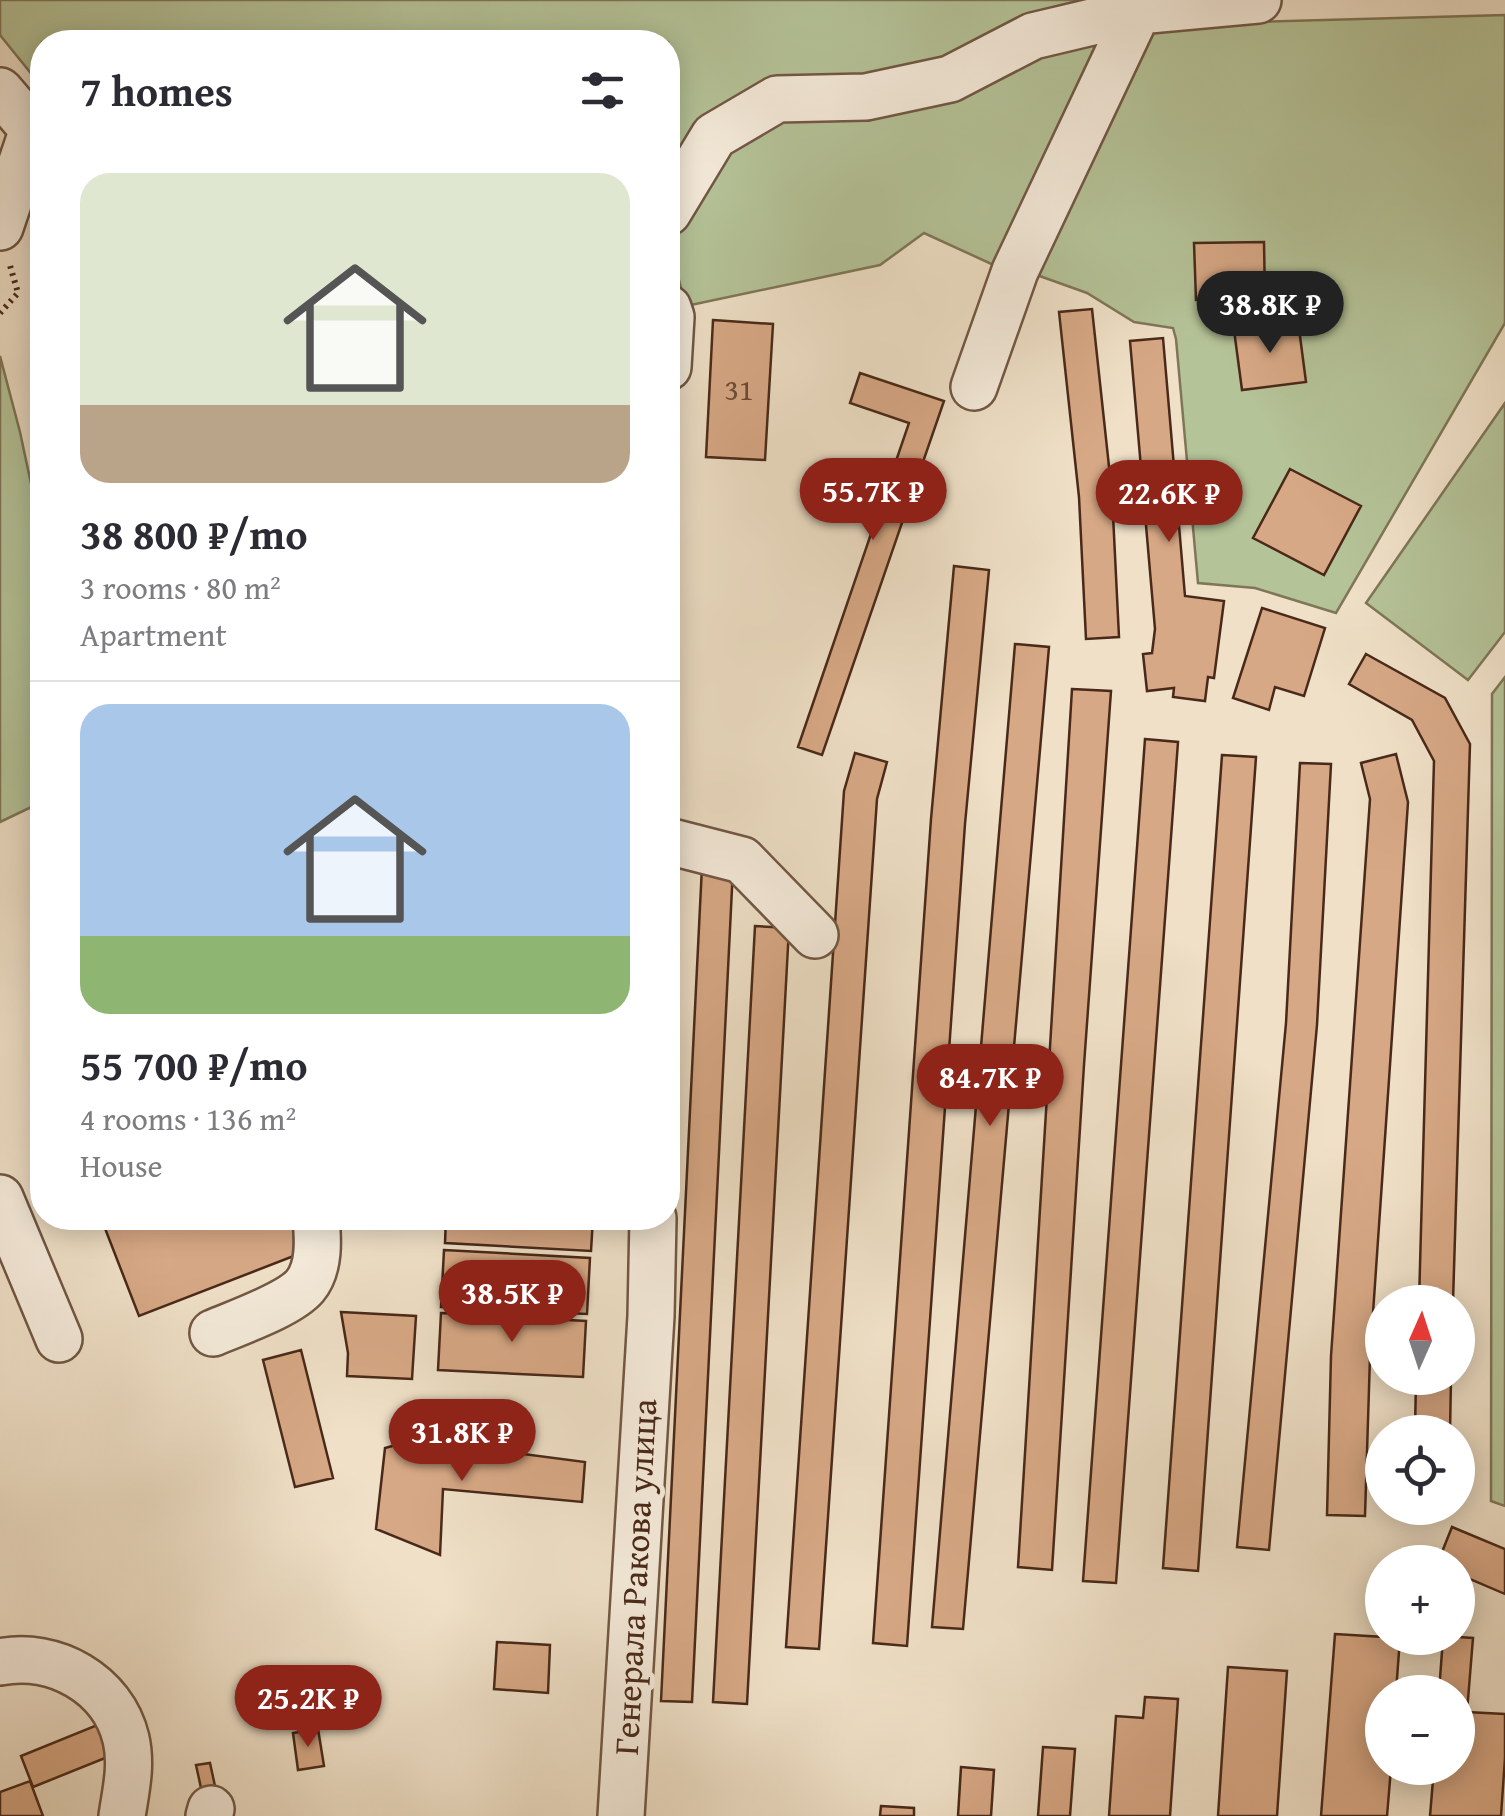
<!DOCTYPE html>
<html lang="en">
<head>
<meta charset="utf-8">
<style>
  body { margin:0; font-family:"Gentium Book Plus",serif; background:#f7f7f7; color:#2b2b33; height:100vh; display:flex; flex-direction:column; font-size:38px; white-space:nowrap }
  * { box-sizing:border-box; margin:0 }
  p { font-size:32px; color:#7c7c81 }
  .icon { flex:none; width:55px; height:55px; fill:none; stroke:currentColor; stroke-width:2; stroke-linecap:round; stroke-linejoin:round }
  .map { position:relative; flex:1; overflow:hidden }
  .panel { position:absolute; left:30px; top:30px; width:650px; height:1200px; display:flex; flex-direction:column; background:#fff; border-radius:40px; box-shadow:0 5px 25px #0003 }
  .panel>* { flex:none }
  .needle { width:65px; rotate:3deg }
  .fabs { position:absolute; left:1365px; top:1285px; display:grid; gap:20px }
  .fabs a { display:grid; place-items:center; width:110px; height:110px; border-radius:50%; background:#fff; box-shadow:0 5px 25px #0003; font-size:50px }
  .price { position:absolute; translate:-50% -85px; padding:0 22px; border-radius:35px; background:#8f2418; color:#fff; font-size:32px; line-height:65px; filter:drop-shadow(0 2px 5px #0008) }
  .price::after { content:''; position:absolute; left:50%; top:60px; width:30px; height:22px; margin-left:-15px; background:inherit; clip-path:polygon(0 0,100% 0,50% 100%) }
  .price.on { background:#222; color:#fff }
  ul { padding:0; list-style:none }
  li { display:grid; align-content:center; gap:20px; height:530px; padding:0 50px }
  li+li { border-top:2px solid #e1e1e2 }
  li span { display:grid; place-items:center; height:310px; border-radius:30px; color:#555 }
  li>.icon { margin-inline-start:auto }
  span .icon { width:180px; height:180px; fill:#fffc; stroke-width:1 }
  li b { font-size:42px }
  h2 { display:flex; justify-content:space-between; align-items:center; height:120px; padding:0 50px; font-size:42px }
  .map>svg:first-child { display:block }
  .green { fill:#b5c398; stroke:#7f7658; stroke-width:2.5 }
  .building { fill:#d7a885; stroke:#492919; stroke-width:2.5 }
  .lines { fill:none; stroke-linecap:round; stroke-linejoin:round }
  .minor-casing { stroke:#725744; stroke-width:50 }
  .path { stroke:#492919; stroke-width:6; stroke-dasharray:2.5 5; stroke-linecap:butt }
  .minor { stroke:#f5ebdb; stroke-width:45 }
  .labels { text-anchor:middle; stroke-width:10; stroke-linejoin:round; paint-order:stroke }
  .number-label { font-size:30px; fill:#6c4934 }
  .street-label { font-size:35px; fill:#492919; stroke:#f5ebdb }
</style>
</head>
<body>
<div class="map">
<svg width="1505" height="1816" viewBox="0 0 1505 1816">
  <rect width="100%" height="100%" fill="#efe0c7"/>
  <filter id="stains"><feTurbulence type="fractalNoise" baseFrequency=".002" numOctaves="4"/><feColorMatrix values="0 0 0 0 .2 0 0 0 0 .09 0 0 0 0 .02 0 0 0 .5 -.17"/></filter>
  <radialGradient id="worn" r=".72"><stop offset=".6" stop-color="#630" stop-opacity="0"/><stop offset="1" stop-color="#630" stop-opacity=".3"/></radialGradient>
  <path class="green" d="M0,0H1127L998,267L924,233L880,265L686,306L673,258L668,250V42H42V87L0,35Z
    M1505,15V323L1336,613L1255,588L1198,583L1176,339L1173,328L1134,322L1087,293L1034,274L1149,25Z
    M0,356L20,432L42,535V802L0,822Z
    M1505,403V632L1468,680L1366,603Z
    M1505,677V1506L1491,1501L1492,694Z"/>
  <path class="building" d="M1264,242L1265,299L1196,300L1194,243Z
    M1092,309L1112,494L1119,637L1086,639L1079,497L1059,312Z
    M713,320L773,324L765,460L706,457Z
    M1298,321L1306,382L1242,390L1234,330Z
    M1163,338L1185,596L1224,601L1214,678L1208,677L1205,701L1173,697L1174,688L1147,691L1143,654L1152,653L1155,629L1130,341Z
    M860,373L944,401L822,755L798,747L909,423L850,403Z
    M1290,469L1361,506L1324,575L1253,538Z
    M954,566L989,570L965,824L907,1646L873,1643L931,819Z
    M1262,608L1325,628L1304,696L1275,687L1269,710L1233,698Z
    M1015,644L1049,647L963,1629L932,1627Z
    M1366,654L1445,698L1470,744L1453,1302H1419L1434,761L1412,720L1349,684Z
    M1072,689L1111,691L1084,1065L1052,1570L1018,1567Z
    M1145,739L1178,742L1116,1583L1083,1581Z
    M855,753L887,762L877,799L819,1649L786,1647L844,791Z
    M1396,754L1408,802L1370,1357L1365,1516L1327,1515L1331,1356L1370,799L1361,763Z
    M1222,755L1256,757L1198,1571L1163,1568Z
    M1300,763L1331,764L1317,1025L1269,1550L1237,1547L1286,1023Z
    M702,866L733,868L692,1702L661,1701Z
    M755,926L789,928L747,1704L713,1702Z
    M101,1218H290L304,1252L139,1316Z
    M446,1218H593L591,1251L445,1243Z
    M444,1250L590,1258L587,1314L441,1307Z
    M341,1312L416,1316L412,1379L347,1376L348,1353Z
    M441,1313L586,1321L583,1377L438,1370Z
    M301,1350L333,1478L295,1487L263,1360Z
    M1416,1378H1451L1450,1432H1415Z
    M414,1440L585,1462L582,1502L443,1489L440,1555L376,1529L385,1448Z
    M1452,1527L1505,1549V1594L1458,1574V1562H1438Z
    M1335,1634L1400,1638L1396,1692H1382V1768H1391L1387,1816H1321Z
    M1458,1637L1473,1638L1467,1712L1505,1714V1758L1501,1816H1430L1434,1768H1458V1692H1439L1443,1638Z
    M497,1642L550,1645L548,1693L494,1689Z
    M1228,1667L1287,1671L1277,1816H1218Z
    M1145,1697L1178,1699L1170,1816H1109L1116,1716L1143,1718Z
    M107,1721L120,1752L33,1787L21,1756Z
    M318,1729L324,1766L298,1770L293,1733Z
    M1043,1747L1075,1749L1070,1816H1038Z
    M210,1763L215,1786L201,1788L196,1765Z
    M961,1767L994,1770L991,1816H958Z
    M30,1781L43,1816H0V1792Z
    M881,1806L914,1808V1816H880Z"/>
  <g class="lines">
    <defs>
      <path id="minor" d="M0,91L42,140
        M668,212L714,136L777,99L866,97L950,79L1033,36L1138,11L1258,0
        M0,227L33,129
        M668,308L671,317L668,367
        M974,387L1015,271L1138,11
        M668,841L742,860L815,935
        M0,1198L59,1339
        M213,1333C236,1323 289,1305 305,1286C320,1268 318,1239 316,1218
        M0,1662C54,1651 113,1684 126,1739C132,1765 126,1790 122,1816
        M209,1816L211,1809
        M621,1816L651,1316L653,1218"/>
    </defs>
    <use href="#minor" class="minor-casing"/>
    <path class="path" d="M0,313L18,293L9,262"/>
    <use href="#minor" class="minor"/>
  </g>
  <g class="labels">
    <g class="number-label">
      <text x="739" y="400">31</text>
    </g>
    <g class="street-label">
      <text transform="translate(635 1577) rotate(-87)" y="12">Генерала Ракова улица</text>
    </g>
  </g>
  <rect width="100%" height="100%" filter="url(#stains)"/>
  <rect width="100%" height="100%" fill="url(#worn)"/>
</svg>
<div class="fabs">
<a><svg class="needle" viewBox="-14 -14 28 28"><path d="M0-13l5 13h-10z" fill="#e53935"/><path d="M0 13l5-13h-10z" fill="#7c7c81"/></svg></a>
<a><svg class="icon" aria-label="locate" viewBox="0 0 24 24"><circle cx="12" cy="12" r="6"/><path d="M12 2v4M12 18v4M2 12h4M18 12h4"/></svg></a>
<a>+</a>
<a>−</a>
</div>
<b class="price on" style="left:1270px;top:356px">38.8K ₽</b>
<b class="price" style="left:873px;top:543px">55.7K ₽</b>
<b class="price" style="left:1169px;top:545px">22.6K ₽</b>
<b class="price" style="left:990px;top:1129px">84.7K ₽</b>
<b class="price" style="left:512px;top:1345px">38.5K ₽</b>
<b class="price" style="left:462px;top:1484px">31.8K ₽</b>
<b class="price" style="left:308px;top:1750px">25.2K ₽</b>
<section class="panel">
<h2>7 homes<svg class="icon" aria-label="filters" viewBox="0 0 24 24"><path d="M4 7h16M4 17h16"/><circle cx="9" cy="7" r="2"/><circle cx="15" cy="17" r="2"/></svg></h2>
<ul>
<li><span style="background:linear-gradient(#dfe7d0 75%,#b9a48a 0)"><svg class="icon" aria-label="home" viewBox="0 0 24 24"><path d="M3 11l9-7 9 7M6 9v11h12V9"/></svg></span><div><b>38 800 ₽/mo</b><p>3 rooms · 80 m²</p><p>Apartment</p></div></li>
<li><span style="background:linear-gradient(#a9c7e8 75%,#8fb573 0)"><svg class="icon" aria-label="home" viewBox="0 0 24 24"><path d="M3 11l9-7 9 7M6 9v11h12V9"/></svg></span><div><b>55 700 ₽/mo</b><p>4 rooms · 136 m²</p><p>House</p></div></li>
</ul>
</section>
</div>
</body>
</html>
